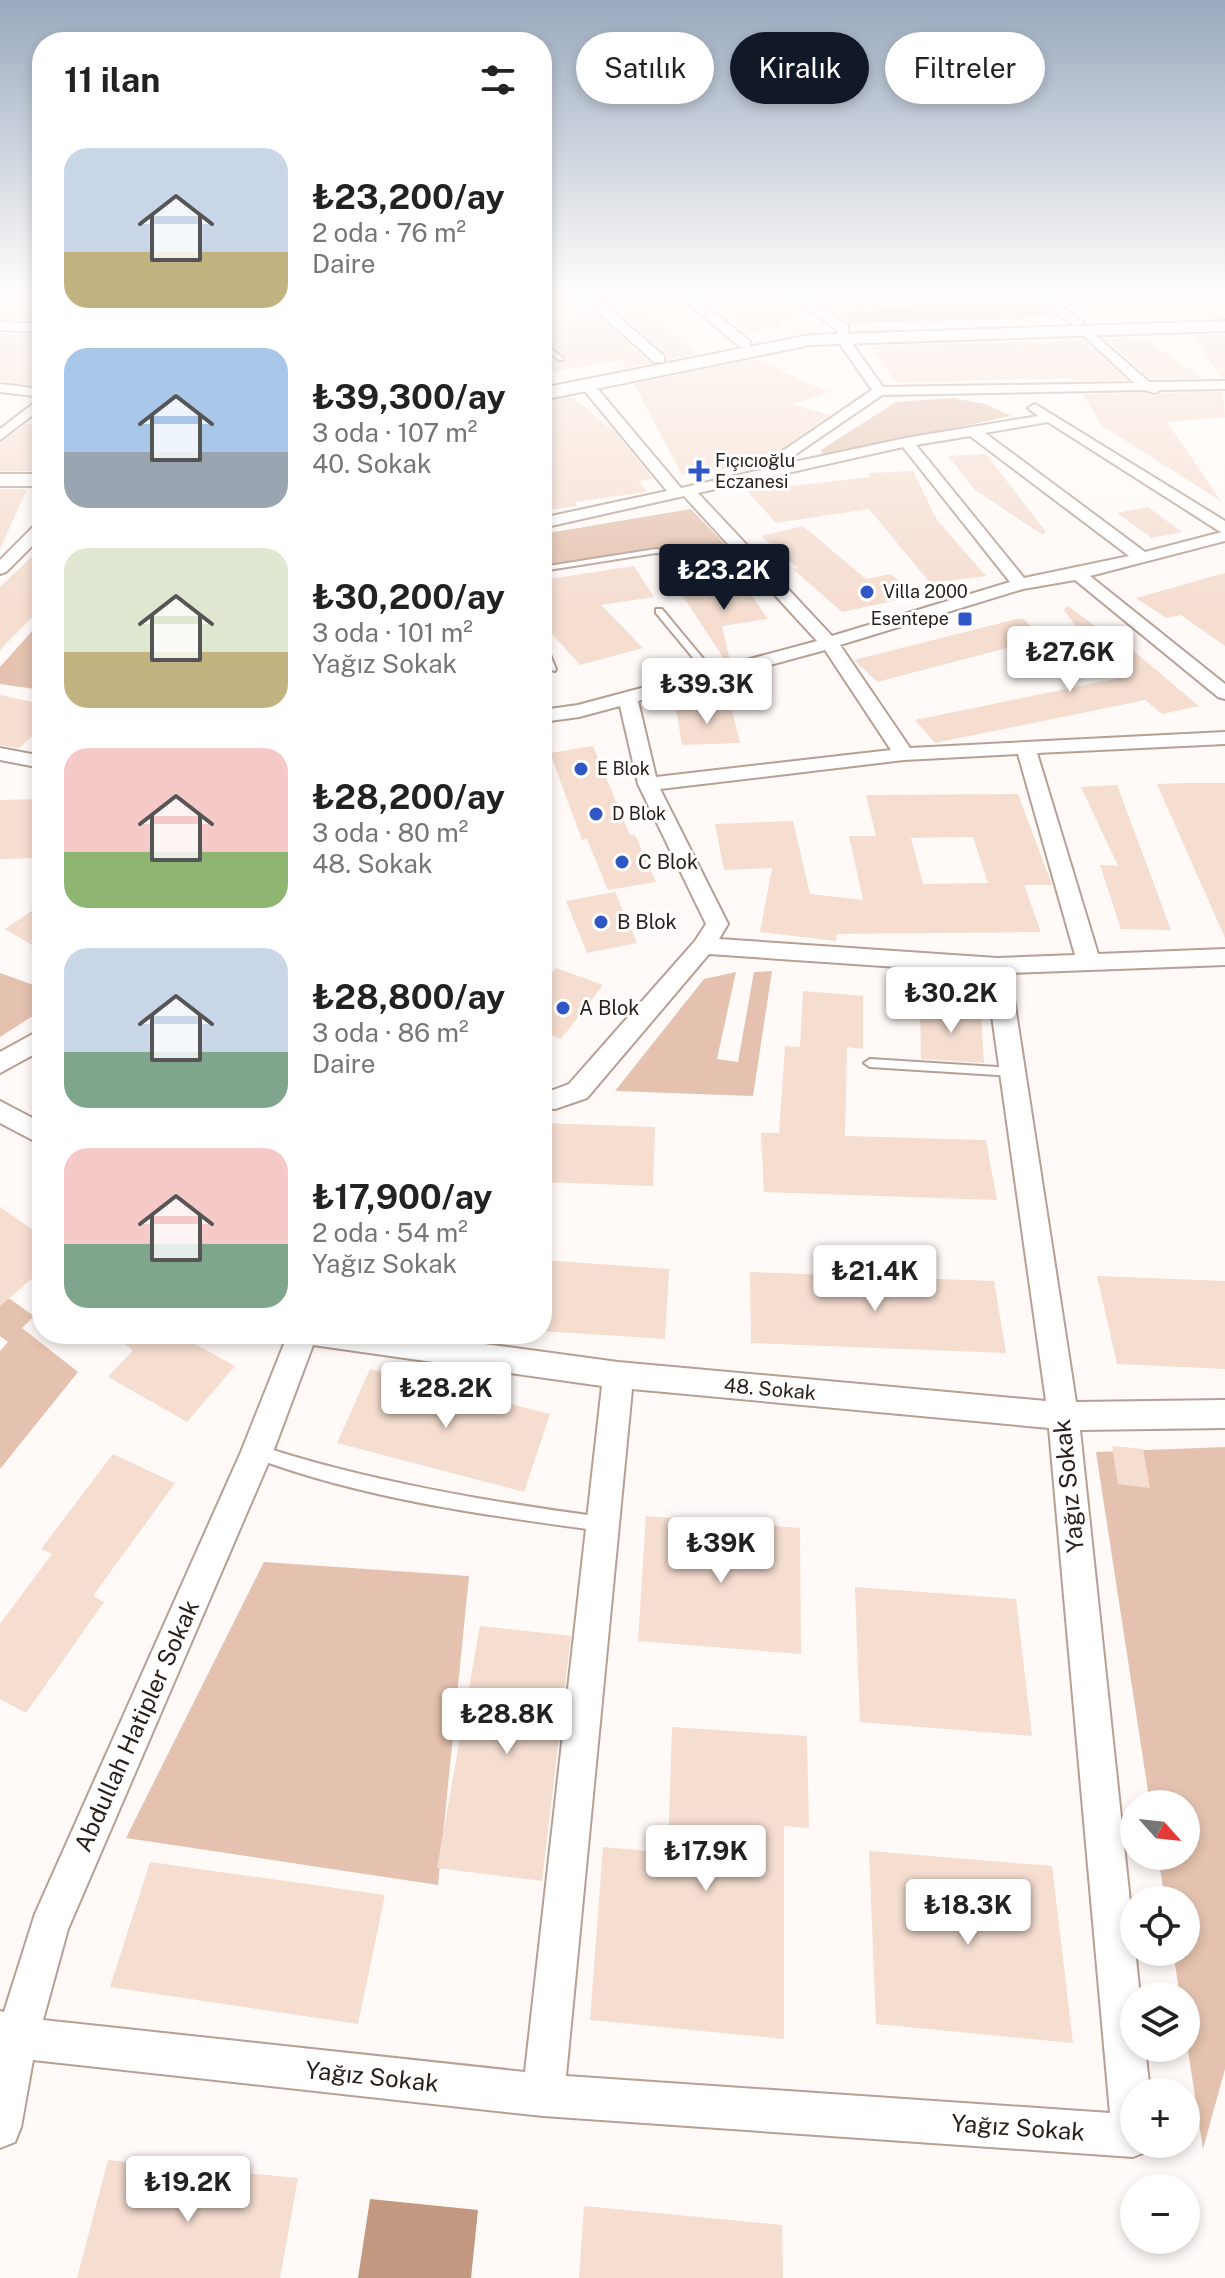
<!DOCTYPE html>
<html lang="tr">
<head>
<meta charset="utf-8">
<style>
  body { margin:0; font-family:"Public Sans",sans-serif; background:#f2f2f2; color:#222; height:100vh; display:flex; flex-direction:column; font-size:30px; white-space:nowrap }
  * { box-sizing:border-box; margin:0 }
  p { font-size:26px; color:#767676 }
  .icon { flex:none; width:44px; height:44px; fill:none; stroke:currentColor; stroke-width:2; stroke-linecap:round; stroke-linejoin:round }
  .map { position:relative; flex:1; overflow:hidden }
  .drawer { position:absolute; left:32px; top:32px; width:520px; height:1312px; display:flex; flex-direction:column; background:#fff; border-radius:32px; box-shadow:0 4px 12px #0003 }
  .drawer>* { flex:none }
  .top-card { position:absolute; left:576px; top:32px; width:528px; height:72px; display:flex; gap:16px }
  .needle { width:52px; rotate:117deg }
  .buttons { position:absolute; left:1120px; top:1790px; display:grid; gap:16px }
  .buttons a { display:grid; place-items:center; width:80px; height:80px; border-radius:50%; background:#fff; box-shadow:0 4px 12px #0003; font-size:40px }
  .price { position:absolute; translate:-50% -68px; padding:0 18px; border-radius:8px; background:#fff; color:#222; font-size:26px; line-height:52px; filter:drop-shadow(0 2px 4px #0008) }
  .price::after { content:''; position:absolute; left:50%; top:48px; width:24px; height:18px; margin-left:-12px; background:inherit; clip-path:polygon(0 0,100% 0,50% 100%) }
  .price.current { background:#111827; color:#fff }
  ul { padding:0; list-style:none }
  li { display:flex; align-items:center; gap:24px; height:200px; padding:0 32px }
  li span { display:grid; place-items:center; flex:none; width:224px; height:160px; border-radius:24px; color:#555 }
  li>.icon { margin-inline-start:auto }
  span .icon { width:96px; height:96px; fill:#fffc; stroke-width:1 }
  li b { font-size:34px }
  h2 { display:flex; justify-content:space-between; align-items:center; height:96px; padding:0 32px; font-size:34px }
  .tag { padding:0 28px; border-radius:36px; background:#fff; box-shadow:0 4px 12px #0003; font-size:28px; line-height:72px }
  .tag.current { background:#111827; color:#fff }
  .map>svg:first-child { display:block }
  .green { fill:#e4c2af }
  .water { fill:#c39880 }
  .building { fill:#f5ddd0; fill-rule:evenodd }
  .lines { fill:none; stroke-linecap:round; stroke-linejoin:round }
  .service-casing { stroke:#b69f93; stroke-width:4 }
  .minor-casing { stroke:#b69f93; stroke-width:4 }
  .secondary-casing { stroke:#b69f93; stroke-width:4 }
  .service { fill:#fff; fill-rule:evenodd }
  .minor { fill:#fff; fill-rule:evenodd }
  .secondary { fill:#fff; fill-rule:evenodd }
  .poi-dot { fill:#3157c7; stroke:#fff; stroke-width:3 }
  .labels { text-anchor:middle; stroke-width:6; stroke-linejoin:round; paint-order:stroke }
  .far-poi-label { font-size:18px; fill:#29201b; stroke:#fff; text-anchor:start }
  .poi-label { font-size:20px; fill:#29201b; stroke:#fff; text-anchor:start }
  .street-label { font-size:20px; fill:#29201b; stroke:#fff }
  .near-street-label { font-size:24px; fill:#29201b; stroke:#fff }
</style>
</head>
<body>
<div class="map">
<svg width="1225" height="2278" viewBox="0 0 1225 2278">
  <rect width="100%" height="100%" fill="#fffaf7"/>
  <path class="green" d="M1025,296L1056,318L851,323L837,313Z
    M953,398L986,404L1011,416L823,455L821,450L896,402Z
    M691,509L741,561L668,547L542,566V534Z
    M42,620V690L0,684V667Z
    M772,971L753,1096L615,1091L704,979L736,972L717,1059L738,1062L754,972Z
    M0,973L42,988V1010L0,1037Z
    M0,1292L34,1316L22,1328L78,1372L0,1469V1351L8,1342L0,1336Z
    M1225,1447V2069L1203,2149L1186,2037V1996H1180L1173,1952H1186V1900H1165L1158,1856H1186V1804H1150L1096,1452Z
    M264,1562L469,1576L438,1885L126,1838Z"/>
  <path class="water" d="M370,2199L478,2210L471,2278H358Z"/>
  <path class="building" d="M690,289H777L811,315L780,319V327L750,332L719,306L712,307Z
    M800,289H890L891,304L833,312Z
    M668,290L669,291L692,310L670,314L646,293Z
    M42,297V321L0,319V304Z
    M632,301L698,354L667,360L666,354L611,306Z
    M592,311L651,363L626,368L621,360L544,373L555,382L542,385V351L557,362L566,360L565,356L542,339V323Z
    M0,333L42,335V376L31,385L0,381Z
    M1192,335H1225V378H1222Z
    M1144,338L1203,378L1150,379L1105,339Z
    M1084,340L1127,380L1074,381L1072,378L896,383L871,346Z
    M756,359L828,392L792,404L830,415L755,468L732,473L728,469L682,475L634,384Z
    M1223,392L1225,417L1167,422L1221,501L1102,426L1082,394L1144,393L1154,396L1162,393Z
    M572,397L616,433L653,479L639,481L647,492L575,502L577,506L542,511V403Z
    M26,424H42V454L35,471H0V443Z
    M986,454L1046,532L1043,535L975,490L948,456Z
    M913,471L937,520L986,576L930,583L869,509L776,523L747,491L871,477L869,473Z
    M0,489H27L0,549Z
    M1148,507L1182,532L1152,538L1117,513Z
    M803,526L866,579L891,574L916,596L842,612L793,569L798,568L761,536Z
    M42,547V607L0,650V587Z
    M634,566L654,597L601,605L643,648L580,665L542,623V580Z
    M1225,573V646L1181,615L1166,618L1136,598Z
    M745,586L768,619L722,626L730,661L726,662L683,596Z
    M1068,606L1114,640L1119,639L1199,706L1162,714L1145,700L935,743L915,720L1120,678L1103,663L1064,610Z
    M1017,619H1024L1041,639L877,682L854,660Z
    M0,695L42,704V727L19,748L0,745Z
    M731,706L740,743L682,745L676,708Z
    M593,746L630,835H635L656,882L608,890L587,839L582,840L550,753Z
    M1187,783H1225V938L1157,784Z
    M1117,785L1171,930L1121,929L1100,865L1118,866L1081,787Z
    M1018,794L1052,885H1024L1041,932L837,934L836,941L760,932L772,868L724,870L715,824L793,821L810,894L863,900L849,836H876L866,795ZM973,837L988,883L923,884L911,838Z
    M42,799V858L0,859V800Z
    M615,892L637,943L587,953L566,901Z
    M42,904V951L5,929Z
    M556,968L603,985L561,1039L542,1031V985Z
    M803,991L863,996V1049L847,1047L845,1136L986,1140L997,1200L764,1192L761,1133H779L785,1046L800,1047Z
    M920,1006L981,1012L984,1063L921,1059Z
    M542,1123L655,1127L653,1186L542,1182Z
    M0,1207L42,1236V1270L0,1306Z
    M542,1260L669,1269L665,1339L542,1331Z
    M750,1272L994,1281L1006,1353L751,1343Z
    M1097,1276L1225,1281V1369L1117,1364Z
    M111,1334H177L235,1366L187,1422L108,1377L133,1350Z
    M370,1369L550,1414L524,1492L337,1443Z
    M1112,1446L1143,1449L1150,1488L1118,1484Z
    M113,1454L175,1483L93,1596L104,1602L26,1713L0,1699V1624L52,1554L41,1549Z
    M646,1516L800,1528L801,1654L638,1641Z
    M855,1587L1016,1599L1032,1736L860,1722Z
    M480,1626L571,1636L542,1881L437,1868Z
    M672,1727L807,1736L809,1828L784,1826V2039L590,2020L603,1847L668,1853Z
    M869,1851L1052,1866L1073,2043L876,2024Z
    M150,1862L385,1895L358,2024L110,1987Z
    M108,2160L298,2178L280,2278H77Z
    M584,2206L782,2225L783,2278H579Z"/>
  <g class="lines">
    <defs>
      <path id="service" d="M542,342L563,358V360H559L542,347Z
        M656,549L732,562L757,564L761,566L757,568L732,567L681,556L656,553L542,571V567Z
        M656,609H662L715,673V677H709L656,613Z
        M542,643L546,645L556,669L555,671L548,669L542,655Z
        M870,1059L1013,1068L1019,1072L1013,1076L870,1067L864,1063Z
        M257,1445C370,1482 485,1501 602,1517L607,1519L609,1524L607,1529L602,1531C484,1515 364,1499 252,1457L250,1452L252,1447Z"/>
      <path id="minor" d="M566,289H586L664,356V362H654L577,293L542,310V301Z
        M671,289H685L750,341V347H740Z
        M780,289H794L848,326V338L883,387L1134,383L1081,333L1079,330L1085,326L1149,382L1225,381V389L1161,390L1155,393L1144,390L882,395L780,465L906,438L1038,416L1028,408L1035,404L1225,521V541L1090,576L1225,684V699L1218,697L1075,580L1023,589L840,645L910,748L1225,732V744L1037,753L1098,954L1225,949V965L1010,973L1076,1402L1225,1400V1428L1080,1430L1140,1996H1134V2048H1145L1150,2092H1134V2144H1151L1148,2151L1133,2157L543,2116L33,2060L21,2127L15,2142L0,2148V2011L4,2012L35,1914L241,1452L288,1334H411L618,1362L1046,1401L986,973L709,954L587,1098L555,1109L542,1108V1090H553L569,1084L695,941L706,924L638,784L620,706L579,717L542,722V710L578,705L817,641L684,496L542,528V518L667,491L579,384L591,381L681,488L765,469V463L872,390L836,338L837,330ZM1048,422L1219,531L1222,532L1145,552L985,433ZM970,436L1129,556L1024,578L916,445ZM903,447L1010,582L832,636L698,493ZM825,650L891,750L656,777L638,701ZM1018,754L1075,955L997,958L719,939L728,924L660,789L904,760ZM313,1345L602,1386L525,2072L43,2020L68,1929L273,1452ZM632,1389L1049,1428L1110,2113L566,2076Z
        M1021,289H1036L1085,323L1075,326Z
        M0,322L42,324V332L0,330Z
        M0,384L42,389V408L0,440V429L42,397L0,392Z
        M42,522V536L6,572L0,574V560L36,524Z
        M0,748L42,756V768L0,760Z
        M42,1029V1050L0,1073V1052Z
        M0,1101L42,1123V1145L0,1123Z"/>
      <path id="secondary" d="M1225,321V331L810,345L542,400V388L810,335Z
        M0,474H42V486H0Z"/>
    </defs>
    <use href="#service" class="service-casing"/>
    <use href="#minor" class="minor-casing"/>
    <use href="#secondary" class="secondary-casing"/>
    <use href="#service" class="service"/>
    <use href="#minor" class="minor"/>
    <use href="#secondary" class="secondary"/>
  </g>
  <linearGradient id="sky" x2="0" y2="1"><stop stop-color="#99a9be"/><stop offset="0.48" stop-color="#fffdfb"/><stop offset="1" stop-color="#fffdfb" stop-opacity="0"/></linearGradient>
  <rect width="1225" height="608" fill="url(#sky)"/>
  <g class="poi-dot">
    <path d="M695 459h8v8h8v8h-8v8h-8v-8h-8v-8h8z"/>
    <circle cx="867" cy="592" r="8"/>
    <rect x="957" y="611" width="16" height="16" rx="4"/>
    <circle cx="581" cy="769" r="8"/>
    <circle cx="596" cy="814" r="8"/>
    <circle cx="622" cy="862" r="8"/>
    <circle cx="601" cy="922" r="8"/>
    <circle cx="563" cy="1008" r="8"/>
  </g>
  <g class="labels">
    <g class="far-poi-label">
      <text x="715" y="467">Fıçıcıoğlu<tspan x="715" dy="21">Eczanesi</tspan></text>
      <text x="883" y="598">Villa 2000</text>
      <text x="949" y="625" text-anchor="end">Esentepe</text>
      <text x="597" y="775">E Blok</text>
      <text x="612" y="820">D Blok</text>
    </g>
    <g class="poi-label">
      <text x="638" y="869">C Blok</text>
      <text x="617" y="929">B Blok</text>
      <text x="579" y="1015">A Blok</text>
    </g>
    <g class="street-label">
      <text transform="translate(770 1389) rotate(5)" y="7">48. Sokak</text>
    </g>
    <g class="near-street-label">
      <text transform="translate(1069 1486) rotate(-96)" y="8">Yağız Sokak</text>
      <text transform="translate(137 1726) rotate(-66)" y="8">Abdullah Hatipler Sokak</text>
      <text transform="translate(372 2077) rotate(6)" y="8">Yağız Sokak</text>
      <text transform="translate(1018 2128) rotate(4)" y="8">Yağız Sokak</text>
    </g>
  </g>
</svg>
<div class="buttons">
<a><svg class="needle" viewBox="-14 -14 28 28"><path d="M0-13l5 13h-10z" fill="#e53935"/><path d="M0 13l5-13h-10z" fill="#767676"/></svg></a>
<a><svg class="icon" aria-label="locate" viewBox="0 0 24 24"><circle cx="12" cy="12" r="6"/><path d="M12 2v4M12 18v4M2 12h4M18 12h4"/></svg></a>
<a><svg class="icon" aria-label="layers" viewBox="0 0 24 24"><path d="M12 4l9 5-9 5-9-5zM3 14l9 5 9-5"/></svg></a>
<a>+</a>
<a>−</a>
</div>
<b class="price current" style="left:724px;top:612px">₺23.2K</b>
<b class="price" style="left:1070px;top:694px">₺27.6K</b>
<b class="price" style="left:707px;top:726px">₺39.3K</b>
<b class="price" style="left:951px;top:1035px">₺30.2K</b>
<b class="price" style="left:875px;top:1313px">₺21.4K</b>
<b class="price" style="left:446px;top:1430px">₺28.2K</b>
<b class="price" style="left:721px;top:1585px">₺39K</b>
<b class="price" style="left:507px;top:1756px">₺28.8K</b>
<b class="price" style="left:706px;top:1893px">₺17.9K</b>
<b class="price" style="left:968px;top:1947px">₺18.3K</b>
<b class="price" style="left:188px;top:2224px">₺19.2K</b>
<div class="top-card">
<a class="tag">Satılık</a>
<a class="tag current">Kiralık</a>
<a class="tag">Filtreler</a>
</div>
<section class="drawer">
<h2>11 ilan<svg class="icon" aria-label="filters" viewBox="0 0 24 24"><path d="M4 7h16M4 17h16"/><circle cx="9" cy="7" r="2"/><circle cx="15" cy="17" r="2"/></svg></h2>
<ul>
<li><span style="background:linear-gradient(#c9d6e8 65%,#c2b280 0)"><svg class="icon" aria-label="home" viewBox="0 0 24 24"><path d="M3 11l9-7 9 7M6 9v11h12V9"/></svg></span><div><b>₺23,200/ay</b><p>2 oda · 76 m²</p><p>Daire</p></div></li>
<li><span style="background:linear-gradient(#a9c7e8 65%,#9aa5b1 0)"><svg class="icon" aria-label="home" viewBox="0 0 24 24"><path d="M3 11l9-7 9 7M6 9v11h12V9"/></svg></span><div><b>₺39,300/ay</b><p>3 oda · 107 m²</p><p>40. Sokak</p></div></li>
<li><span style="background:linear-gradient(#dfe7d0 65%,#c2b280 0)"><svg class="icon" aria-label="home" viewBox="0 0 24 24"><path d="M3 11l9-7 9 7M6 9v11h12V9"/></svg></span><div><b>₺30,200/ay</b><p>3 oda · 101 m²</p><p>Yağız Sokak</p></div></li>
<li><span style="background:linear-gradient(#f6c9c9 65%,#8fb573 0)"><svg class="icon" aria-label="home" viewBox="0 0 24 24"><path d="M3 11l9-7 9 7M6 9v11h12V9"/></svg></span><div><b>₺28,200/ay</b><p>3 oda · 80 m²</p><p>48. Sokak</p></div></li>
<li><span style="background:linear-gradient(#c9d6e8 65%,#7fa58c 0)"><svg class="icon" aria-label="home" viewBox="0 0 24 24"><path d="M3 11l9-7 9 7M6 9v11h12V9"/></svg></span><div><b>₺28,800/ay</b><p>3 oda · 86 m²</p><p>Daire</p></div></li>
<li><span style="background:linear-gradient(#f6c9c9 60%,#7fa58c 0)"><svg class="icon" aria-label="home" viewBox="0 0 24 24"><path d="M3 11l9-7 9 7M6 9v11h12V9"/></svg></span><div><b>₺17,900/ay</b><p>2 oda · 54 m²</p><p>Yağız Sokak</p></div></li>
</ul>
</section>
</div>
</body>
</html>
